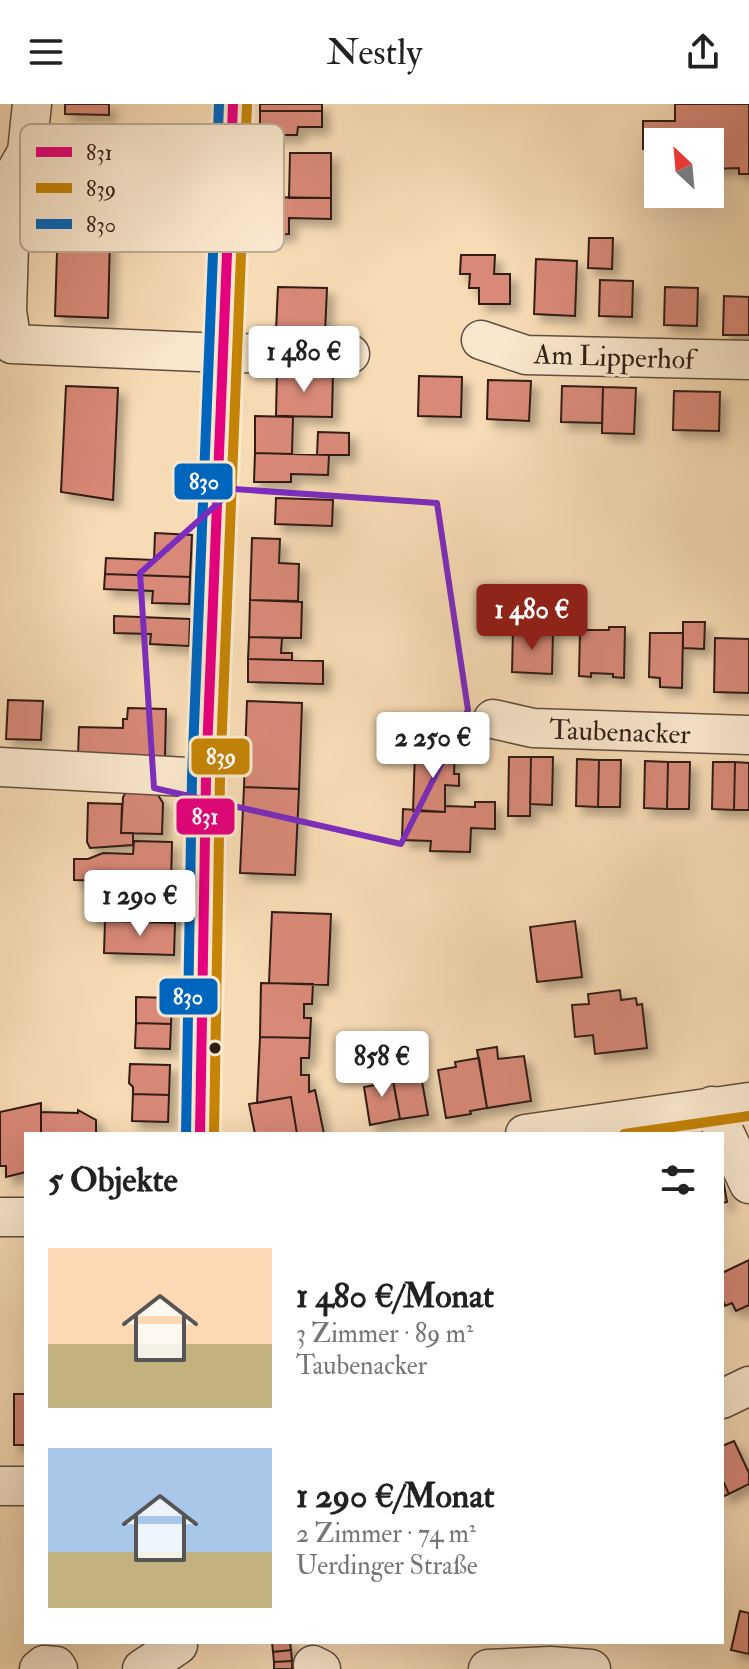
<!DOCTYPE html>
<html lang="de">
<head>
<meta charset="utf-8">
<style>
  body { margin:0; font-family:"IM FELL Double Pica",serif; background:#f2f2f2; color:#222; height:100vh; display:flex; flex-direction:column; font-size:30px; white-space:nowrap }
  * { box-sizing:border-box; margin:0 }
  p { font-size:26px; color:#767676 }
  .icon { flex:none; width:44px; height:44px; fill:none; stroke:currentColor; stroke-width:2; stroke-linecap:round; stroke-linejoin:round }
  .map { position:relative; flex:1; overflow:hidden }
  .sheet { position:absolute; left:24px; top:1028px; width:700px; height:512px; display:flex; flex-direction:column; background:#fff; border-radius:0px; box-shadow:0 8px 32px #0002 }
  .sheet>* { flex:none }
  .needle { width:52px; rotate:334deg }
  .tools { position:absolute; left:644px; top:24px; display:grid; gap:16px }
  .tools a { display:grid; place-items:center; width:80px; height:80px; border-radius:0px; background:#fff; box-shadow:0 8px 32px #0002; font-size:40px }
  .price { position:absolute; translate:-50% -68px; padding:0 18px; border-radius:8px; background:#fff; color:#222; font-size:26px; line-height:52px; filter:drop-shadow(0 2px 4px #0008) }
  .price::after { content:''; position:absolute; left:50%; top:48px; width:24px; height:18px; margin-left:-12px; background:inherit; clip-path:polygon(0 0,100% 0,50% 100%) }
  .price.current { background:#8f2418; color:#fff }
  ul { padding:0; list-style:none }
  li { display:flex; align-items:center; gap:24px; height:200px; padding:0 24px }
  li span { display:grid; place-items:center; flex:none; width:224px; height:160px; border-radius:0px; color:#555 }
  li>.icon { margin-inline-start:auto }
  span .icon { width:96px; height:96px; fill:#fffc; stroke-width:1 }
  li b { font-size:34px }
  h2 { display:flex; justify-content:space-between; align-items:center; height:96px; padding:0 24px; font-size:34px }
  header { display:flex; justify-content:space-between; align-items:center; height:104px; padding:0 24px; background:#fff; font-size:36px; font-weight:600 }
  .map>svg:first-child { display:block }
  .building { fill:#d88977; stroke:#301e16; stroke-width:2; filter:url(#shadow) }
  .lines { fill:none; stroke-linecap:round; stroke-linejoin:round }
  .minor-casing { stroke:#624d3e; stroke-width:41 }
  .minor { stroke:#fae8ce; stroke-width:38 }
  .bus-1-casing { stroke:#fae8ce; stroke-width:16 }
  .bus-2-casing { stroke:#fae8ce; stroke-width:16 }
  .bus-3-casing { stroke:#fae8ce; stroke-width:16 }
  .bus-1 { stroke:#e5007d; stroke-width:10 }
  .bus-2 { stroke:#c58406; stroke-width:10 }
  .bus-3 { stroke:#0065bd; stroke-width:10 }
  .marked { fill:none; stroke:#7b2cbf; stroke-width:6; stroke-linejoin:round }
  .bus-dot { fill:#301e16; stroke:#fae8ce; stroke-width:3 }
  .labels { text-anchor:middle; stroke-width:6; stroke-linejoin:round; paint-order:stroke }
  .street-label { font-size:28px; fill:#301e16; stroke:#fae8ce }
  .key { fill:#fae8ce; stroke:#bdab97; stroke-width:2 }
  .key-label { font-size:22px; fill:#301e16 }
  .line-badge { stroke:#fae8ce; stroke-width:3 }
  .badge-label { font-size:22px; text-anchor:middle; font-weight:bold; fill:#fff }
</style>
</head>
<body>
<header><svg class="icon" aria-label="menu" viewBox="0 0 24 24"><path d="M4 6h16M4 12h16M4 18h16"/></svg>Nestly<svg class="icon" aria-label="share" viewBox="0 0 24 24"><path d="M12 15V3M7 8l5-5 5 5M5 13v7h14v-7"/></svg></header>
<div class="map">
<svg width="749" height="1565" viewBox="0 0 749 1565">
  <defs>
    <filter id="shadow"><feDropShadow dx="7" dy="7" stdDeviation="4" flood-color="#0004"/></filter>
  </defs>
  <rect width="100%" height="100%" fill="#f7dbb4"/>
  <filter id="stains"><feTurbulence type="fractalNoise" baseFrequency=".0025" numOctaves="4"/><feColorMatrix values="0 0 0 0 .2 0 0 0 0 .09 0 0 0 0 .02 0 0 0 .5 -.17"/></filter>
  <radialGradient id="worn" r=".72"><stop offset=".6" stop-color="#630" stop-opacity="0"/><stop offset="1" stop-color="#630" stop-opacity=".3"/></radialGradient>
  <path class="building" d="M65,0H109V11L65,10Z
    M260,0H322V7H260Z
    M675,0H749V70H739V64L710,65V38H658V46L643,45V17H675Z
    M260,7H322V23H298L297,31H260Z
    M290,49H331V94H289Z
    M60,53L112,54L108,214L55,212Z
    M261,93L331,94V115L289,114V130L261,131Z
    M589,134H613L612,165L588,164Z
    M461,151H495L494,170H510V200H479V184H469L470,170H460Z
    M536,155L577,157L575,212L534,210Z
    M600,176L633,177L632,213L599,212Z
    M278,183L327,184L325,228L276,227Z
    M665,183L698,184L697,222L664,221Z
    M724,192L749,193V231H723Z
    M277,267L333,268L332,313L276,312Z
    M419,272L462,273L461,313L418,312Z
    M488,276L531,277L529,317L487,315Z
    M66,282L118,284L113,396L61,388Z
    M562,282L603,283L602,319L561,318Z
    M603,283L636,284L634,330L602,329Z
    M674,287L720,288L719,327L673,326Z
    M255,312L293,313L292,350L255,349Z
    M318,328L349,329V351H317Z
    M255,349L329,351L328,371L291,370V378H254Z
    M276,394L333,396L332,422L275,420Z
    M155,429L192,431L190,473L105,470L106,454L154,456Z
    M252,434L280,435L279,459L299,460L298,497L250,496Z
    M105,470L190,473L189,500L152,499L153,487L104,485Z
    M250,496L302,498L301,534L249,533Z
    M114,512L190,515L189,542L150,540L151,530L114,529Z
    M683,518H705L704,545L683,544Z
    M609,523H625L624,574L613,573V570L591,569V573L579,572L580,526H609Z
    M513,525L553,527L552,570L512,568Z
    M650,529H683L682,584L660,583V574L649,573Z
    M249,533L282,534L281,549H292V556L248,555Z
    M715,534L749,535V589L714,588Z
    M248,555L323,557V580L248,578Z
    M8,596L43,597L41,636L6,635Z
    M247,597L302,599L299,685L244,683Z
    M128,604L166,605L165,654L78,652L79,623L123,624V615H127Z
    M412,611L448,612L447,649L410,648Z
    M415,648L455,649L454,670H459V682L445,681V708L413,707Z
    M509,653H531L530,712H508Z
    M531,653H553L552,701L530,700Z
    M577,655L599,656L598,703L576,702Z
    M599,656H621L620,703H598Z
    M645,657L668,658L667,705L644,704Z
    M668,658H690L689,705H667Z
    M713,658H735L734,706L712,705Z
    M735,658L749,659V706H734Z
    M244,683L299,685L295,771L240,769Z
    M127,687L156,688L163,699L162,730L121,729L123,693Z
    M475,698H495V725L471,724L470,748L430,747L431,737L402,736L403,705L445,708V702L475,703Z
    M88,699L122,700L121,729H133V741L90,744L87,738Z
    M134,737L172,738L171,779L74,776V755H88L103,749L133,750Z
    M141,788L177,790L175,819L92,816V797L140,799Z
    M272,808L331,810L328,881L269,879Z
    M105,817L175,819L174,851L104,849Z
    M575,817L582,873L537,878L530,823Z
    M261,879L313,880L312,900H304V914H311L310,934L260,933Z
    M620,886L621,896L636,894L637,901L642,900L647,944L595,950L593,931L575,933L572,901L589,900L588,890Z
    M136,893L172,894L171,920L136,919Z
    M136,919L171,920L170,945L135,944Z
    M260,933L310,934L309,954H301V971H309V988L315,986L324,1030H297L291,993L257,999Z
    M497,943L498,955L524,952L531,997L487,1004L477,946Z
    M479,954L487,1004L470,1007L471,1010L446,1014L438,966L456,963L455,958Z
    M130,960L170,961L169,991L133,990V983L129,979Z
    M391,965L400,1015L370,1021L364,983L375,981L372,969Z
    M421,972L428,1011L400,1015L393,977Z
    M133,990L169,991L168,1018L132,1017Z
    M291,993L297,1030H255L249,1000Z
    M41,999V1030H26V1068L6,1073V1062H0V1008Z
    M78,1006L96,1016V1030H41V1008L78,1009Z
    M722,1069L727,1098L722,1099Z
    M25,1155H26V1214H25Z
    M749,1156V1201L736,1207L732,1199L725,1202L722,1195V1169Z
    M14,1290H26V1341H14Z
    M734,1337L749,1369V1380L729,1390L722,1375V1342Z
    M722,1375L729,1390L722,1393Z
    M740,1507L749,1509V1550L731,1546Z
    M272,1538H290L291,1546L273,1548Z
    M291,1546L292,1557L274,1558L273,1548Z
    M292,1557V1565H274V1558Z"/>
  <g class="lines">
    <defs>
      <path id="minor" d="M32,0L27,48L11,76L7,207L12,240L223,249L350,250
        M481,236L526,251L749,256
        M493,615L533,624L749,631
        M0,663L206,674
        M712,1002L749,1080
        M200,1030L206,674L233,0
        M525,1030L749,998
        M0,1113H26
        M722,1295L749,1282
        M0,1382H26
        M313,1561L321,1565
        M39,1565L44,1561L56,1562L58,1565
        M142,1565L178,1541
        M488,1565L550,1562L591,1565"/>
    </defs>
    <use href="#minor" class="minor-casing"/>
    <use href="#minor" class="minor"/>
    <defs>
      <path id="bus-1" d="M200,1030L206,674L233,0"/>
      <path id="bus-2" d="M214,1030L220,674L247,1
        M624,1030L749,1012"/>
      <path id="bus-3" d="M186,1030L192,673L219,0"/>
    </defs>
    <use href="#bus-1" class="bus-1-casing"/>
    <use href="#bus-2" class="bus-2-casing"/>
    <use href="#bus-3" class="bus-3-casing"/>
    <use href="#bus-1" class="bus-1"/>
    <use href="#bus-2" class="bus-2"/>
    <use href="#bus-3" class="bus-3"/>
  </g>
  <path class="marked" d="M234,385L437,399L468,606L401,740L154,684L140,469Z"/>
  <circle class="bus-dot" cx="215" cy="944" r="7"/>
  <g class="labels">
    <g class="street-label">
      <text transform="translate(614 252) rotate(2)" y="10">Am Lipperhof</text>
      <text transform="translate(620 627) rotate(2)" y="10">Taubenacker</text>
    </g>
  </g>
  <rect x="20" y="20" width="264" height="128" rx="12" class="key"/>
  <rect x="36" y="43" width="36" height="10" fill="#e5007d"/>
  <rect x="36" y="79" width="36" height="10" fill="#c58406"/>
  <rect x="36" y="115" width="36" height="10" fill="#0065bd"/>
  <g class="key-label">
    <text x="86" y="56">831</text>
    <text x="86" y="92">839</text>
    <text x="86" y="128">830</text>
  </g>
  <g class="line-badge">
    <rect x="173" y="358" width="61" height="39" rx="8" fill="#0065bd"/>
    <rect x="190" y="633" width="61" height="39" rx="8" fill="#c58406"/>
    <rect x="175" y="693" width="61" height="39" rx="8" fill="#e5007d"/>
    <rect x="158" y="873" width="61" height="39" rx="8" fill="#0065bd"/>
  </g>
  <g class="badge-label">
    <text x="204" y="385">830</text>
    <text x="221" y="660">839</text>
    <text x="205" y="720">831</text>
    <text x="188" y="900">830</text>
  </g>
  <rect width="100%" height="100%" filter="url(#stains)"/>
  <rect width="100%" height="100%" fill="url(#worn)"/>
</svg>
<div class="tools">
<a><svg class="needle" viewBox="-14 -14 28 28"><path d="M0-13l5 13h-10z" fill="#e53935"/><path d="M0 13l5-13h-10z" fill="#767676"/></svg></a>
</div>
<b class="price" style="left:304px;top:290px">1 480 €</b>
<b class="price current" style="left:532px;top:548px">1 480 €</b>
<b class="price" style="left:433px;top:676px">2 250 €</b>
<b class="price" style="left:140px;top:834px">1 290 €</b>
<b class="price" style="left:382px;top:995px">858 €</b>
<section class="sheet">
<h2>5 Objekte<svg class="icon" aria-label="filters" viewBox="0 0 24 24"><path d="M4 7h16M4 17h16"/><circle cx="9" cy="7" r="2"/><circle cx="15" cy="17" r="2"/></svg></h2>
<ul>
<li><span style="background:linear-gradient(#ffd9b3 60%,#c2b280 0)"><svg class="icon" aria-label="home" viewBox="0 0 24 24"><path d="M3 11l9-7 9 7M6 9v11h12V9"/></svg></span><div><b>1 480 €/Monat</b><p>3 Zimmer · 89 m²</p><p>Taubenacker</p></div></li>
<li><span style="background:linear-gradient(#a9c7e8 65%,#c2b280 0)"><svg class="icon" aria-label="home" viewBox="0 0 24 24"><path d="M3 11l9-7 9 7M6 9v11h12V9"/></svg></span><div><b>1 290 €/Monat</b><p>2 Zimmer · 74 m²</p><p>Uerdinger Straße</p></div></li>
</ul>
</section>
</div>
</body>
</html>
